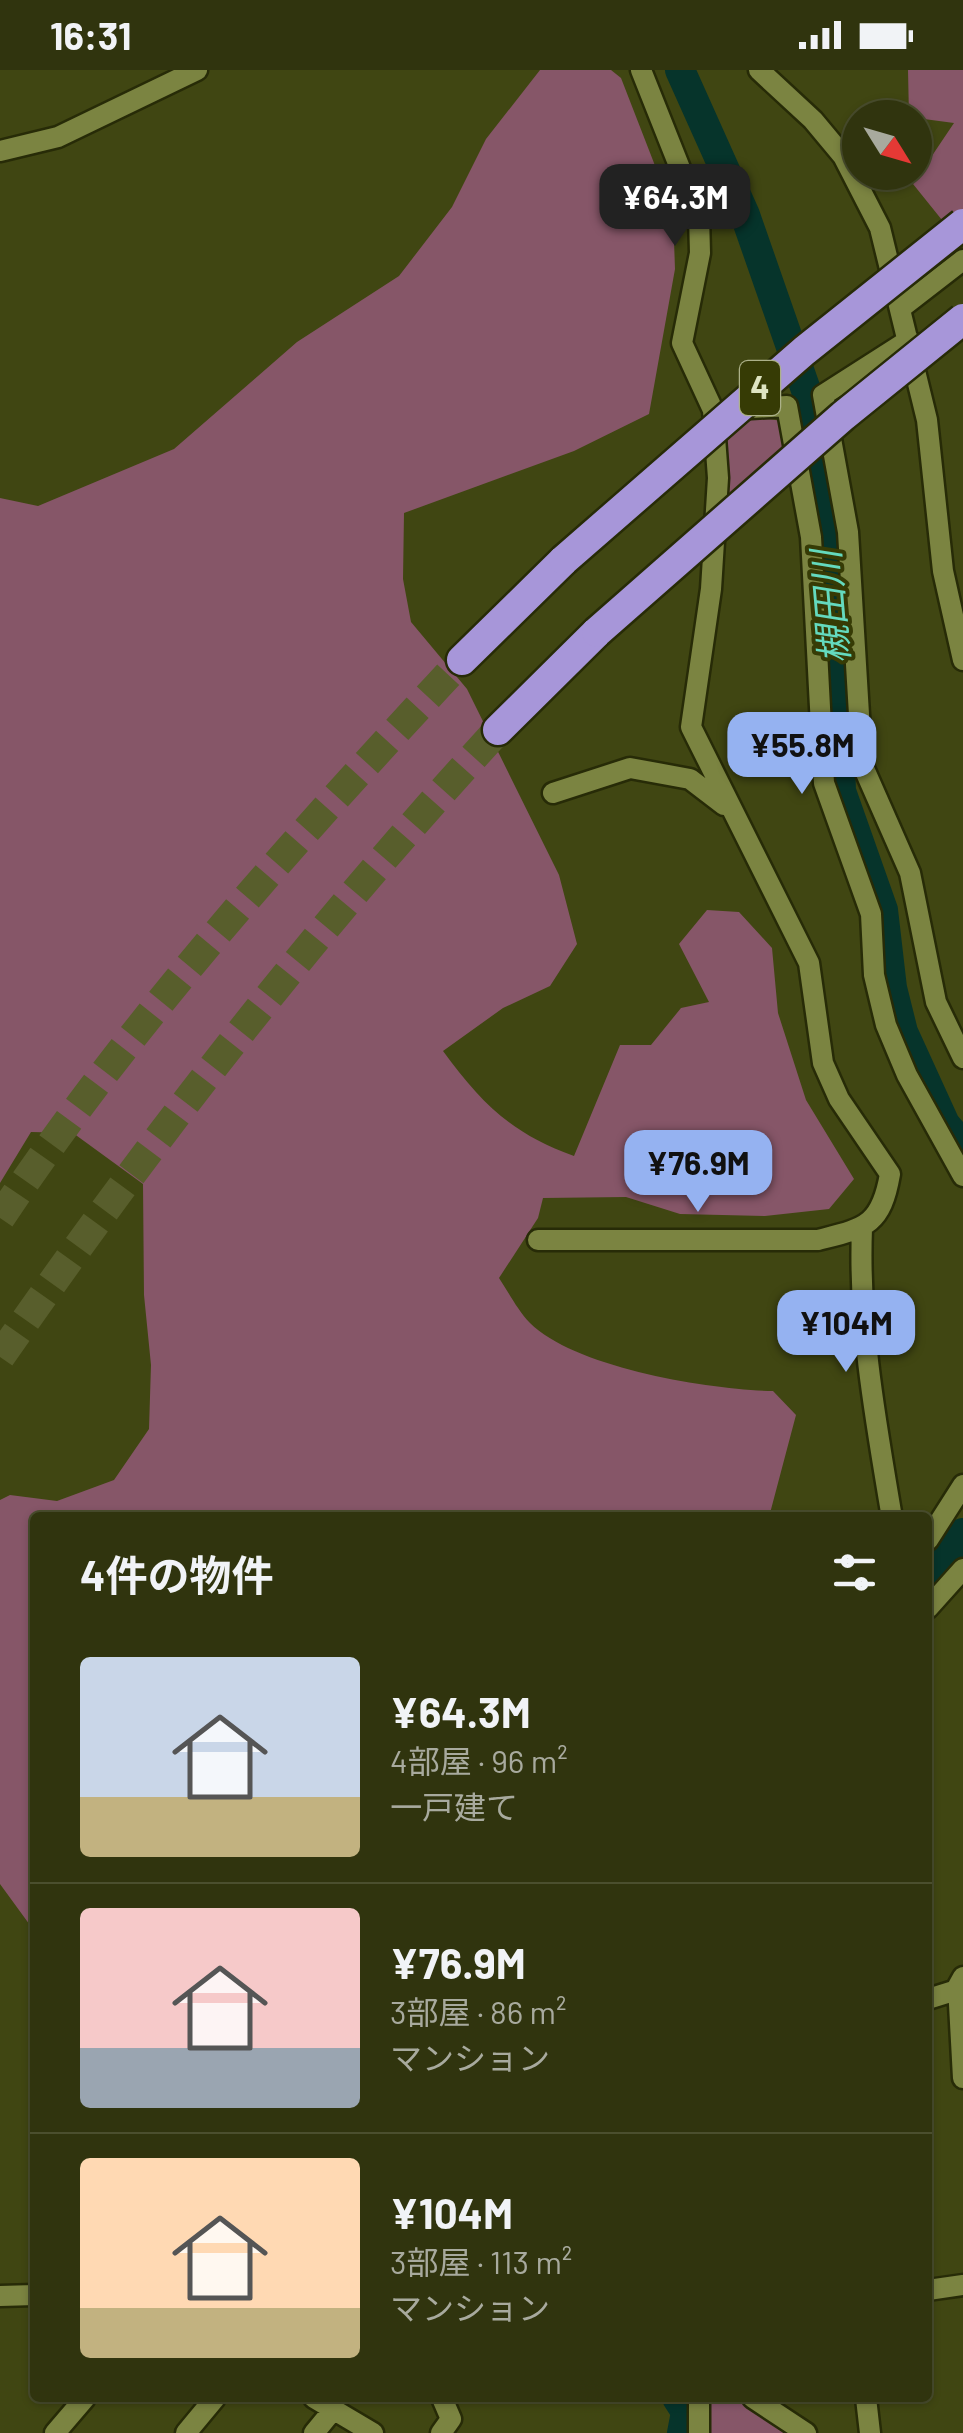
<!DOCTYPE html>
<html lang="ja">
<head>
<meta charset="utf-8">
<style>
  body { margin:0; font-family:Barlow,"Noto Sans JP",sans-serif; background:#383c17; color:#f1f3f6; height:100vh; display:flex; flex-direction:column; font-size:38px; white-space:nowrap }
  * { box-sizing:border-box; margin:0 }
  p { font-size:32px; color:#a8aa9e }
  .icon { flex:none; width:55px; height:55px; fill:none; stroke:currentColor; stroke-width:2; stroke-linecap:round; stroke-linejoin:round }
  .map { position:relative; flex:1; overflow:hidden }
  .side { position:absolute; left:30px; top:1442px; width:902px; height:890px; display:flex; flex-direction:column; background:#30340e; border-radius:10px; box-shadow:0 2px 8px #0004,0 0 0 2px #4b4f2e }
  .side>* { flex:none }
  .needle { width:65px; rotate:127deg }
  .tools { position:absolute; left:842px; top:30px; display:grid; gap:20px }
  .tools a { display:grid; place-items:center; width:90px; height:90px; border-radius:50%; background:#30340e; box-shadow:0 2px 8px #0004,0 0 0 2px #4b4f2e; font-size:50px }
  .price { position:absolute; translate:-50% -85px; padding:0 22px; border-radius:20px; background:#95b2f1; color:#111; font-size:32px; line-height:65px; filter:drop-shadow(0 2px 5px #0008) }
  .price::after { content:''; position:absolute; left:50%; top:60px; width:30px; height:22px; margin-left:-15px; background:inherit; clip-path:polygon(0 0,100% 0,50% 100%) }
  .price.current { background:#222; color:#fff }
  ul { padding:0; list-style:none }
  li { display:flex; align-items:center; gap:30px; height:250px; padding:0 50px }
  li+li { border-top:2px solid #4b4f2e }
  li span { display:grid; place-items:center; flex:none; width:280px; height:200px; border-radius:10px; color:#555 }
  li>.icon { margin-inline-start:auto }
  span .icon { width:120px; height:120px; fill:#fffc; stroke-width:1 }
  li b { font-size:42px }
  h2 { display:flex; justify-content:space-between; align-items:center; height:120px; padding:0 50px; font-size:42px }
  .status { display:flex; justify-content:space-between; align-items:center; height:70px; padding:0 50px; background:#30340e; direction:ltr }
  .status svg { height:28px; fill:currentColor }
  .map>svg:first-child { display:block }
  .green { fill:#865668 }
  .lines { fill:none; stroke-linecap:round; stroke-linejoin:round }
  .river { stroke:#06342b; stroke-width:30 }
  .highway-tunnel { stroke:#585e2c; stroke-width:30; stroke-dasharray:30 15; stroke-linecap:butt }
  .minor-casing { stroke:#272b07; stroke-width:25 }
  .highway-casing { stroke:#272b07; stroke-width:35 }
  .minor { stroke:#7b8441; stroke-width:20 }
  .highway { stroke:#a796d9; stroke-width:30 }
  .highway-bridge-casing { stroke:#272b07; stroke-width:35; stroke-linecap:butt }
  .highway-bridge { stroke:#a796d9; stroke-width:30 }
  .labels { text-anchor:middle; stroke-width:8; stroke-linejoin:round; paint-order:stroke }
  .shield { fill:#363b05; stroke:#acb189; stroke-width:2.5 }
  .shield-label { font-size:32px; font-weight:bold; fill:#dee4c2 }
  .water-label { font-size:38px; font-style:italic; fill:#64dabe; stroke:#363b05 }
</style>
</head>
<body>
<div class="status"><b>16:31</b><svg viewBox="0 0 49 12"><path d="M0 12V9h3v3zM5 12V6h3v6zM10 12V3h3v9zM15 12V0h3v12zM26 1h20v11H26zM47 4h2v5h-2z"/></svg></div>
<div class="map">
<svg width="963" height="2363" viewBox="0 0 963 2363">
  <rect width="100%" height="100%" fill="#404612"/>
  <path class="green" d="M540,0H611L621,8L673,142L675,199L649,344L574,381L404,443L403,509L411,552L467,619L559,805L577,874L550,916L503,938L443,981C482,1034 512,1064 574,1086L620,975H651L681,938L709,932L679,874L707,840L739,842L772,878L778,943L806,1030L854,1109L829,1139L765,1146L680,1144L626,1127L543,1128L538,1148L499,1208C509,1223 518,1241 530,1253C575,1298 711,1320 773,1321L796,1345L769,1447L35,1448V1862L0,1814V1430L10,1425L57,1431L114,1410L149,1359L151,1295L144,1225L143,1114L73,1063L31,1062L0,1113V428L38,436L174,379L297,272L399,206L452,137L486,69Z
    M908,0H963V142L946,155L913,114L954,53L909,47Z
    M745,346L783,351L790,377L722,430L726,364Z
    M702,2328H743L796,2363H702Z"/>
  <g class="lines">
    <path class="river" d="M680,0L745,145L806,320L834,529L841,721L883,840L892,918L903,962L945,1054L963,1075
      M928,1508L963,1463
      M677,2328L686,2342L682,2363"/>
    <path class="highway-tunnel" d="M0,1148C135,947 297,767 462,590
      M0,1287C153,1067 316,858 498,660"/>
    <defs>
      <path id="minor" d="M759,0L813,50L843,86L880,158L927,350L943,501L963,590
        M0,81L58,67L197,0
        M902,237L963,190
        M909,270L823,325L848,462L862,694L910,803L936,932L963,988
        M735,339L787,336L811,467L824,713L871,844L874,905L886,955L907,1005L963,1106
        M553,723L630,698L690,709L724,735
        M862,1158C858,1255 876,1353 892,1448
        M538,1170H818C865,1158 881,1156 890,1104L839,1029L823,993L809,893L691,657L711,519L718,408L713,340L682,273L700,183L699,146L641,0
        M928,1470L963,1415
        M928,1538L963,1499
        M963,1907L958,1916L963,2008
        M928,1929L963,1918
        M928,2220L963,2215
        M0,2226L35,2225
        M314,2328L373,2363
        M699,2328V2363
        M753,2328L806,2363
        M866,2328L870,2363
        M55,2363L85,2328
        M186,2363L215,2328
        M314,2363L333,2340
        M441,2363L451,2349L442,2328"/>
      <path id="highway" d="M462,590L564,490
        M498,660L597,562"/>
    </defs>
    <use href="#minor" class="minor-casing"/>
    <use href="#highway" class="highway-casing"/>
    <use href="#minor" class="minor"/>
    <use href="#highway" class="highway"/>
    <defs>
      <path id="highway-bridge" d="M564,490L804,281L963,154
        M597,562L843,346L963,249"/>
    </defs>
    <use href="#highway-bridge" class="highway-bridge-casing"/>
    <use href="#highway-bridge" class="highway-bridge"/>
  </g>
  <g class="labels">
    <rect class="shield" x="740" y="291" width="40" height="54" rx="8"/>
    <g class="shield-label">
      <text x="760" y="329">4</text>
    </g>
    <g class="water-label">
      <text transform="translate(831 537) rotate(-95)" y="13">槻田川</text>
    </g>
  </g>
</svg>
<div class="tools">
<a><svg class="needle" viewBox="-14 -14 28 28"><path d="M0-13l5 13h-10z" fill="#e53935"/><path d="M0 13l5-13h-10z" fill="#a8aa9e"/></svg></a>
</div>
<b class="price current" style="left:675px;top:179px">¥64.3M</b>
<b class="price" style="left:802px;top:727px">¥55.8M</b>
<b class="price" style="left:698px;top:1145px">¥76.9M</b>
<b class="price" style="left:846px;top:1305px">¥104M</b>
<section class="side">
<h2>4件の物件<svg class="icon" aria-label="filters" viewBox="0 0 24 24"><path d="M4 7h16M4 17h16"/><circle cx="9" cy="7" r="2"/><circle cx="15" cy="17" r="2"/></svg></h2>
<ul>
<li><span style="background:linear-gradient(#c9d6e8 70%,#c2b280 0)"><svg class="icon" aria-label="home" viewBox="0 0 24 24"><path d="M3 11l9-7 9 7M6 9v11h12V9"/></svg></span><div><b>¥64.3M</b><p>4部屋 · 96 m²</p><p>一戸建て</p></div></li>
<li><span style="background:linear-gradient(#f6c9c9 70%,#9aa5b1 0)"><svg class="icon" aria-label="home" viewBox="0 0 24 24"><path d="M3 11l9-7 9 7M6 9v11h12V9"/></svg></span><div><b>¥76.9M</b><p>3部屋 · 86 m²</p><p>マンション</p></div></li>
<li><span style="background:linear-gradient(#ffd9b3 75%,#c2b280 0)"><svg class="icon" aria-label="home" viewBox="0 0 24 24"><path d="M3 11l9-7 9 7M6 9v11h12V9"/></svg></span><div><b>¥104M</b><p>3部屋 · 113 m²</p><p>マンション</p></div></li>
</ul>
</section>
</div>
</body>
</html>
